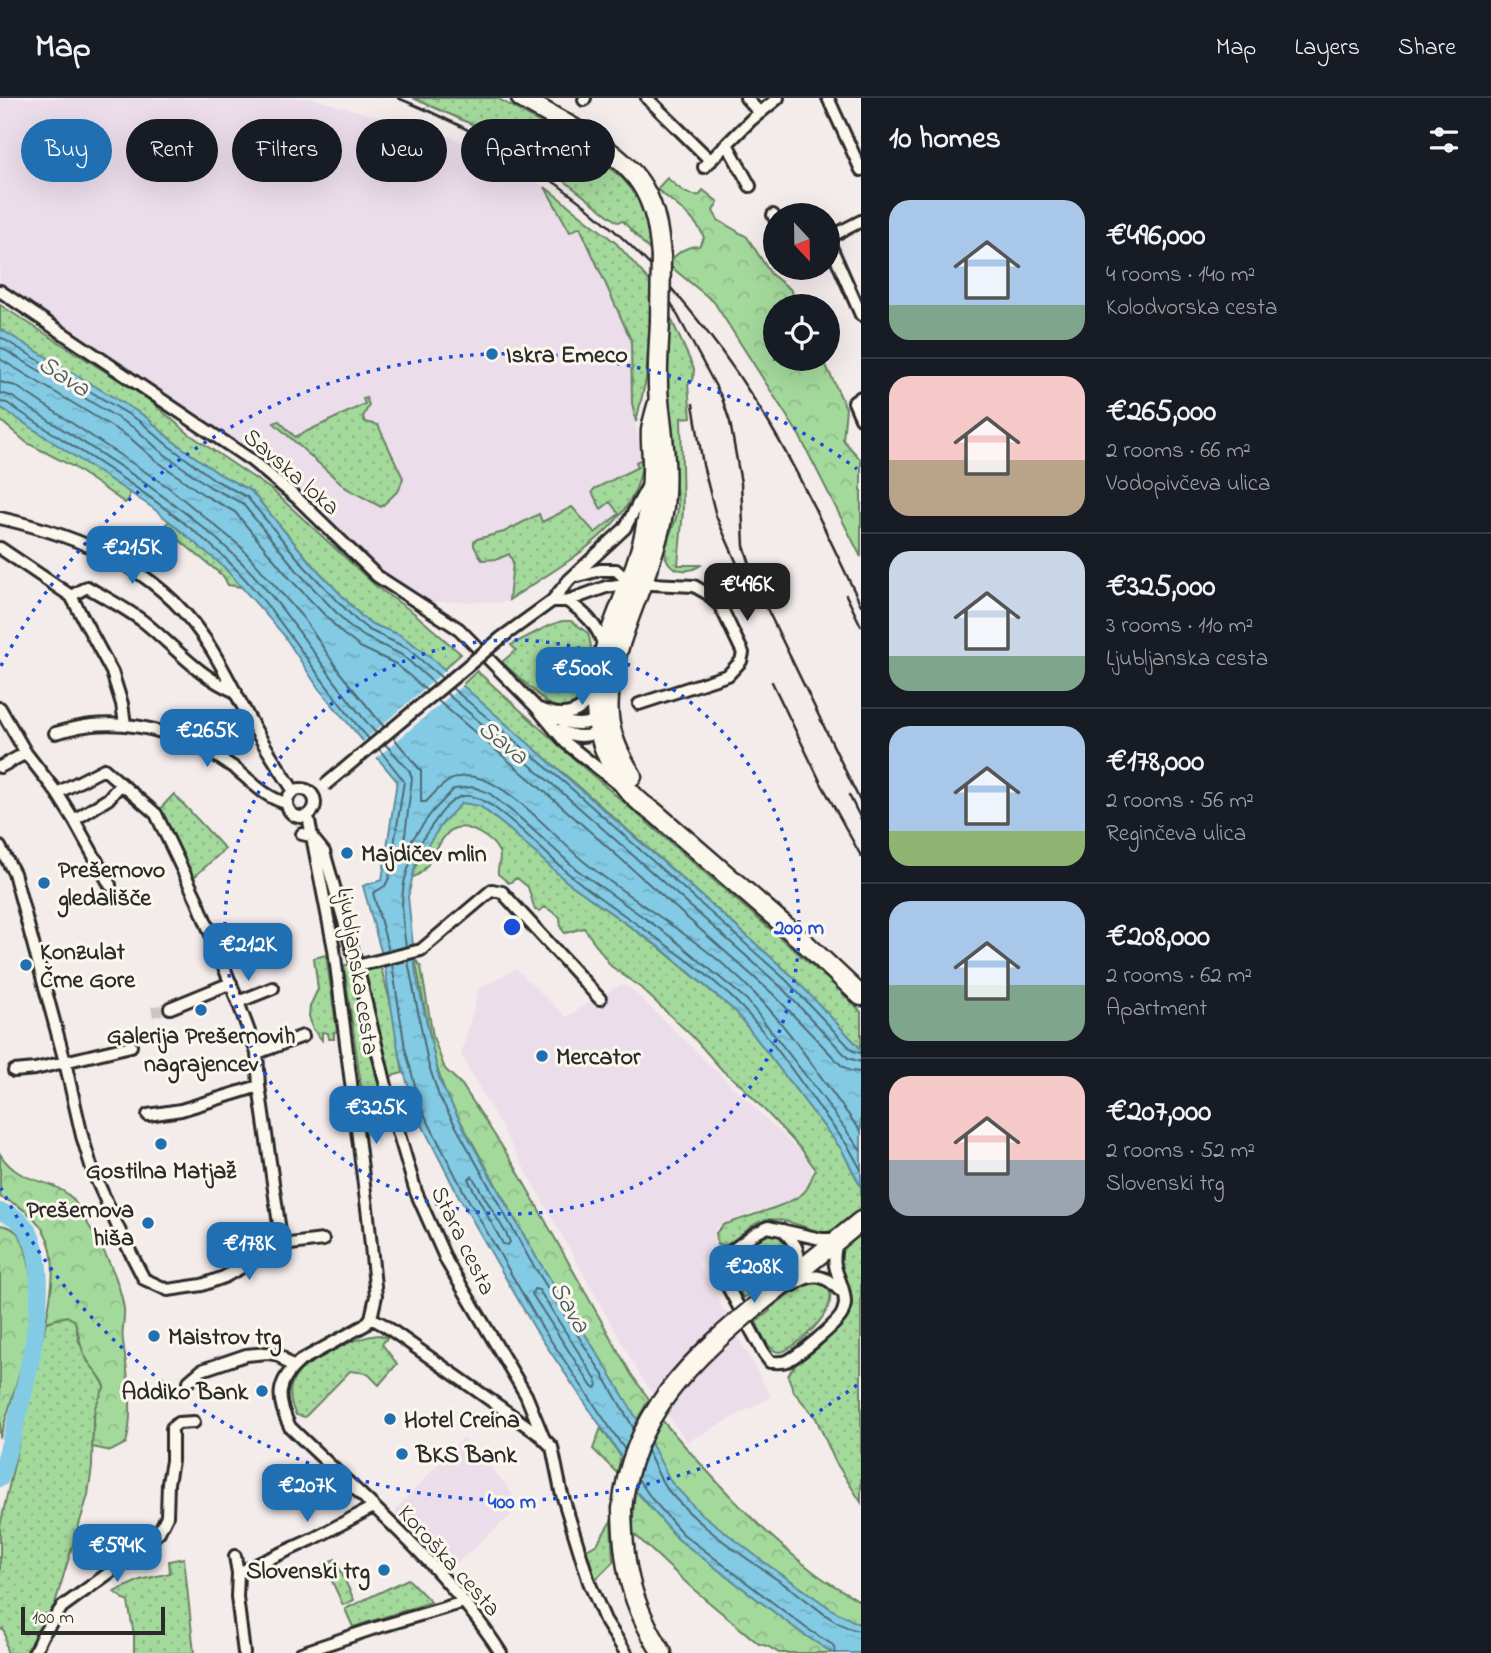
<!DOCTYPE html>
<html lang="en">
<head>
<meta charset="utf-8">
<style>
  body { margin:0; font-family:"Indie Flower",sans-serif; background:#20242c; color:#f1f3f6; height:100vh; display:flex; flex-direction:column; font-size:26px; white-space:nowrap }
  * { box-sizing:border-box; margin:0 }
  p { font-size:23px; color:#9ea1a6 }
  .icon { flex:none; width:38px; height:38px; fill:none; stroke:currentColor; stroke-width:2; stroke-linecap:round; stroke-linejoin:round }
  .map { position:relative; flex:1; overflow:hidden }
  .side { display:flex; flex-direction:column; background:#171b24; width:630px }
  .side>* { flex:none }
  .top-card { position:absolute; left:21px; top:21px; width:665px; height:63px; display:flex; gap:14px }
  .needle { width:46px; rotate:158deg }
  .tools { position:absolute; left:763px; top:105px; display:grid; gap:14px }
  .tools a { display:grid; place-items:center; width:77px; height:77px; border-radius:50%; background:#171b24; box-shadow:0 7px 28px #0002; font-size:35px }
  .scale { position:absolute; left:21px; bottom:18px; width:144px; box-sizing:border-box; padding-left:7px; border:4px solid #2b2b2b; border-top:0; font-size:19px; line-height:24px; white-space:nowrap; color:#2b2b2b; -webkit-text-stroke:5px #fbf7ec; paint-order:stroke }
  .price { position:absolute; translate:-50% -60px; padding:0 16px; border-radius:14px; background:#1f6fb2; color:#fff; font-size:23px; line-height:46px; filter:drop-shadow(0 2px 4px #0008) }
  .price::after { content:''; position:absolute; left:50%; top:42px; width:21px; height:16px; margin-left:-10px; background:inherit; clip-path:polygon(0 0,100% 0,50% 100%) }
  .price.active { background:#222; color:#fff }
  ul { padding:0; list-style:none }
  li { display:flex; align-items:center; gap:21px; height:175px; padding:0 28px }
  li+li { border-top:2px solid #363941 }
  li span { display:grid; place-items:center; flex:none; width:196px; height:140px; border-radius:21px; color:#555 }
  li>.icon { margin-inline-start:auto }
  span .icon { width:84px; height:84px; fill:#fffc; stroke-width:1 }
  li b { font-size:30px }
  h2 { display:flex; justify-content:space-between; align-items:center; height:84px; padding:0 28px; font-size:30px }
  .pill { padding:0 24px; border-radius:32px; background:#171b24; box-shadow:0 7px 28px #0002; font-size:24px; line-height:63px }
  .pill.active { background:#1f6fb2; color:#fff }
  header { display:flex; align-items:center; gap:42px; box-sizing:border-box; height:98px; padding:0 35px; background:#171b24; border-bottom:2px solid #363941 }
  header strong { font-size:33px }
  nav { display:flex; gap:38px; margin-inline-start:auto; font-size:24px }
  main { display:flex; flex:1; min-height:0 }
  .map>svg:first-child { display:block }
  .built { fill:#ebddea }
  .grass { fill:url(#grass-dots); stroke:#688264; stroke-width:2 }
  .forest { fill:url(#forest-crowns); stroke:#688264; stroke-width:2 }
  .water { fill:url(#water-ripples); stroke:#608b9a; stroke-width:2 }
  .pier { fill:#f4ebeb }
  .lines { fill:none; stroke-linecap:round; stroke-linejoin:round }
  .shore { stroke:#4e6b75; stroke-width:2 }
  .river { stroke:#83cbe4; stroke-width:18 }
  .street-tunnel { stroke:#ccc5c5; stroke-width:10; stroke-dasharray:10 5; stroke-linecap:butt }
  .street-casing { stroke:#2b2b2b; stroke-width:16 }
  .primary-casing { stroke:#2b2b2b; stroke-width:23 }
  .street { stroke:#fbf7ec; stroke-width:10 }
  .primary { stroke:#fbf7ec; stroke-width:18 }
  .rail { stroke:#2b2b2b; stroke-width:2.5 }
  .street-bridge-casing { stroke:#2b2b2b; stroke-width:16; stroke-linecap:butt }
  .primary-bridge-casing { stroke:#2b2b2b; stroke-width:23; stroke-linecap:butt }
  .street-bridge { stroke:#fbf7ec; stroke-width:10 }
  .primary-bridge { stroke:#fbf7ec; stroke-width:18 }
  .ring { fill:none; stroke:#1d4ed8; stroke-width:3.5; stroke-dasharray:3.5 7 }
  .poi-dot { fill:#1f6fb2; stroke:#fbf7ec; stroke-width:2.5 }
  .labels { text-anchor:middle; stroke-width:6; stroke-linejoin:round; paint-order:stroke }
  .poi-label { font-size:24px; font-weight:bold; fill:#2b2b2b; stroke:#fbf7ec; text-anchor:start }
  .street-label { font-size:24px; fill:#2b2b2b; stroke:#fbf7ec }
  .water-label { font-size:26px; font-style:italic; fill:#455b62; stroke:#fbf7ec }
  .centre { fill:#1d4ed8; stroke:#fbf7ec; stroke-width:3.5 }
  .ring-label { font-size:21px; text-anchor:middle; font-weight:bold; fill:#1d4ed8; stroke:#fbf7ec; stroke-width:6; stroke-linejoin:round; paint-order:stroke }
</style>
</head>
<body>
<header>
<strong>Map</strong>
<nav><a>Map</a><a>Layers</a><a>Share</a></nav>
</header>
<main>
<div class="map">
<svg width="861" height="1555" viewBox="0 0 861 1555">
  <defs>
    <pattern id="grass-dots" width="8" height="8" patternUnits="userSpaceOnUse" patternTransform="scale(1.75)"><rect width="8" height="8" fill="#a4d99c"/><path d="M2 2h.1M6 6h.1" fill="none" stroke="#8dba87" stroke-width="1.8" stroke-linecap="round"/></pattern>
    <pattern id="forest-crowns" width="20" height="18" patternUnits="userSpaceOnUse" patternTransform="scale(1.75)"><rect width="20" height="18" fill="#a4d99c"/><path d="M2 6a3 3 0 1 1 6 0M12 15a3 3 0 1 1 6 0" fill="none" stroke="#8dba87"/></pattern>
    <pattern id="water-ripples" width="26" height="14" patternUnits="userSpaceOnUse" patternTransform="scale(1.75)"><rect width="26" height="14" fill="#83cbe4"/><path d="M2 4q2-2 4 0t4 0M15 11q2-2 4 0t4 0" fill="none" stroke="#71aec4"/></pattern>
  </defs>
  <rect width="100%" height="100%" fill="#f4ebeb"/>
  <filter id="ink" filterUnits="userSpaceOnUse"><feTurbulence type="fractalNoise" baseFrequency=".0143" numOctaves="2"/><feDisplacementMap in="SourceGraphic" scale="14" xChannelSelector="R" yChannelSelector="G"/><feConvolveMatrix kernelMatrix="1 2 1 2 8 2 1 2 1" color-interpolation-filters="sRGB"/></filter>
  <g filter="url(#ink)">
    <path class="built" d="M0,0H310L451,39L505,63L545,89L570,134L580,129L631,242L632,305L642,367L640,380L620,418L591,447L506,504H432L381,473L285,375L59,224L0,188Z
      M516,871L566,919L620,887L630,890L811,1064L815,1097L752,1115L715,1130L713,1143L719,1154L698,1165L771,1299L687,1344L640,1277L461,957L479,891Z
      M463,1340L506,1387L520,1409L451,1470L397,1416L396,1411Z"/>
    <path class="grass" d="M413,0H497L589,53L622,80L637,97L647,126L653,156L623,123L617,124L549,71L489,34Z
      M545,89L616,145L653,187L646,281L636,324L632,305L631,242L580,129L570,134Z
      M0,207L147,300L189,336L272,392L377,489L414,515L461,556L443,572L411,544L372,526L361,518L311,465L251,393L219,376L170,341L146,319L0,231Z
      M668,214L694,271L693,282L688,287L691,319L681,320L683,413L678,467H701C692,474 675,475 668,464C658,448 679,426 678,408C677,393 674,376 672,360C667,312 667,262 668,214Z
      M366,300L369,307L363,319L365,324L378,327L403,380L399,392L381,409L346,390L274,325L279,323L295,339L365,306L363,301Z
      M0,309L129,394V401L125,405L72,368L27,345L0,322Z
      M642,361C641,428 557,469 509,502L513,464L509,456L498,461L482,462L474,448V444L477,441L504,434L539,416L542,424L572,409L595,435L619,416L610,404L601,411L592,394L594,391L638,369L636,364Z
      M170,423L223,468L242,489L228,487L224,479L167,432L166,426Z
      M562,523H571L588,535C597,563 591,631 546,604L502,564L516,552L511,547L548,528Z
      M477,573L582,668L846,897L861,914V951L791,877L576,686L461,588Z
      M174,696L225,751L192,781L157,714Z
      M462,704L480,708L510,732L566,783L661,851L736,914L842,1052L861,1089V1110L835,1133L834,1131L825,1135C804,1131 776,1113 755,1126C746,1131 738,1140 730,1147H717L716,1135L723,1127C742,1120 788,1108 802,1096C810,1090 810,1080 816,1072L802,1052L740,986L723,973L693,939L641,890L611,868L584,830L565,835L561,830L560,819L545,809L539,813L535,812L528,789L517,780L509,785L498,776C497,768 502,761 499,754C493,741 467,724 453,731C436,740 430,777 412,779C421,751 441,725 462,704Z
      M326,857L337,933L334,934V941H329L328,935L322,934V942L313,931L309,918L310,908L318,891L314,860Z
      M375,866L376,871L381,870L393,914L403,975L387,979L363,872L367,868Z
      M344,867H353L387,1010L365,1017Z
      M861,1135V1404L835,1363L816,1320L794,1294L788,1278C801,1250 845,1239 851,1210C856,1188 837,1176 840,1153Z
      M770,1136C786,1138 792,1145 793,1162L779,1177L743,1200L729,1174L730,1165L760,1140Z
      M815,1182C861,1196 791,1256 779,1254C767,1253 761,1233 756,1224L770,1213L769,1210C785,1202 798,1185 815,1182Z
      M67,1218L75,1223L79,1244L105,1288L93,1318L92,1369L88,1397L53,1512L42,1527L30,1555H8C3,1547 8,1538 3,1531L0,1532V1428L46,1224Z
      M380,1237L387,1240L382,1246L397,1266L379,1287L367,1275L350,1273L305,1319L296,1317C290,1305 287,1293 294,1281C305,1261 359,1238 380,1237Z
      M601,1330L621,1359L617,1375L593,1351Z
      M611,1423L613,1464L594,1483L585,1453L597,1446Z
      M184,1460L194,1555H134V1537L128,1504L114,1494L140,1482L170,1475L169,1463Z
      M335,1461L354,1502L343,1507L324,1466Z
      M408,1481L431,1504L353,1529L345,1511Z"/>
    <path class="forest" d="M667,80C677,88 686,99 700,97L703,92L718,104L713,113L718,122L747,139L771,176L790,191L799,208H775V261H823L846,310L843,342L861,362V459L799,337L714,204L670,168V163C679,154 686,148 699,148L704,140C699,122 672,104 657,91Z
      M415,861L421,869L433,939L445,971L462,987L514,1067L631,1276L649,1301L637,1322L609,1274L536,1159L445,995L435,963Z
      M0,1056C21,1089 50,1078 72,1100C76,1105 80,1112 83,1118C101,1147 119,1177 124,1211C125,1222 121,1233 123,1243C127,1277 135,1312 126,1345L111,1353L92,1349L95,1309L105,1288C101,1277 90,1269 85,1258C79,1246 79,1235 75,1223L67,1218L46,1224C57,1167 62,1124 0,1099Z
      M0,1127C20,1129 24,1144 28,1161C42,1224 17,1281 0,1340Z
      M661,1321C709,1376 757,1431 815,1475C829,1486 846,1494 861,1504V1527C836,1517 815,1500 793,1484C751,1455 704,1426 672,1386C662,1373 657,1357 650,1343Z
      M635,1392L678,1441L803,1536L833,1555H779L767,1548L759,1546L692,1490L632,1434Z"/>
    <path class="water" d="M0,231L146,319L170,341L219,376L251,393L311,465L361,518L372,526L400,537L428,557L791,877L861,951V1089L842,1052L736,914L662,851L566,783L510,732L480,708L462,705L444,723L423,754L415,768L408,799L416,877L440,984L471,1044L536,1159L609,1274L650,1343L671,1384L698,1413L765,1465L834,1513L861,1527V1555H833L803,1536L678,1441L635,1392L619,1355L535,1231L458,1097L415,1013L398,951L384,864L363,788L382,782L397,683L319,591L283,536L223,468L153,410L0,309Z"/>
    <path class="pier" d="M447,571L464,586L374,662L360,646Z"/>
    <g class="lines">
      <path class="shore" d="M0,239L141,324L166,346L215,382L247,399L305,469L356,522L369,532L407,550L442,580
        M0,249L136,331L160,353L210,389L242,405L299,475L350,529L365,539L402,557L435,586
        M0,261L129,339L154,361L204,397L235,414L291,482L343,536L360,549L396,566L427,593
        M0,284L16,288L168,389L240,448L304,521L341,576L384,629
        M0,295L11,298C87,348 167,393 233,456C289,509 325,578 376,635
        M0,304L7,305C81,355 162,400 227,462C282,516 318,584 369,641
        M452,590L572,691L786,882L853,953L861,955
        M446,595L566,698L780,888L848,960L861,964
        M437,602L559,706L773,896L841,967L850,973L861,974
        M393,639L421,673V704H426C440,689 451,675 474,679C508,684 556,740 582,762C638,808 703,842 754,895C795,936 825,988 861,1033
        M385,646L409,672L412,680L404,746H409L432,714L454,691L473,689L489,695L520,720L576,771L671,839L747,902L820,996L861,1053
        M379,651L404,683L389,780L385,788L373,795L389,853
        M406,849C399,799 399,776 428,733C438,720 451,695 470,698C497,702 547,758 569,776C620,818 678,850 726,894C774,938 808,998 848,1048L861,1072
        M408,863L428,965L439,998L530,1162L603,1277L634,1331
        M392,866L405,950L421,1010L464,1094L541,1228L625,1352
        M472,1078L507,1137L510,1144L508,1147L503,1146L472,1089L468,1081Z
        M534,1191L539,1192L596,1282L598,1287L596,1290L592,1289L532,1196Z
        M647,1353C654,1365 658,1379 667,1391C702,1433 752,1464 797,1495C815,1508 837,1530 861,1533
        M638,1381L652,1401L683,1436L806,1530L833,1547L836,1555"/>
      <path class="river" d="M0,1114C80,1128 14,1331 0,1380"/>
      <path class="street-tunnel" d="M152,914L170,910"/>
      <defs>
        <path id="street" d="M647,0L711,63
          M746,0L760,15
          M828,0L861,72
          M584,2L585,0
          M727,46L750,88
          M704,69L751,22L778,0
          M773,117L775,121
          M828,140L861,123
          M828,142L861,217
          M0,193L251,362L297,400L377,478L459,531L536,609L566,645L618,686
          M861,299L854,304L861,320
          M0,420C79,438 154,468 202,537C223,566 236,598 254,629C266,651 280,671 293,692
          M0,450L71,498L112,574L122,606L125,626
          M578,478L600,472H616L630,485
          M71,498L87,489C106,500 127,511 144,524C174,548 199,579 236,594
          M552,503H567L606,489L630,485L694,488L708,496L721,509L743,555L741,563L728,577L639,606
          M567,503C585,515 598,527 604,549
          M501,540L552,503L569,482L625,430L647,389
          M0,610L26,655L57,695L74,722L110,787
          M537,610C560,620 583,619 592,593
          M553,617C568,629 585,628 603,620
          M559,632C575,640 587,640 604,632
          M55,635C67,632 80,628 92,627C143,622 192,640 233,669C251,682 263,699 286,705
          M0,669L26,655
          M287 705a14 14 0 1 1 28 0a14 14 0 1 1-28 0Z
          M57,695L104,671L156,716L197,802L238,904L257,955L259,988L282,1147
          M308,718L334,851L368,1118L376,1198L371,1220L365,1227L300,1263C276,1284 276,1301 290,1329C363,1400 445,1468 501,1555
          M74,722L108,701L120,687
          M302,736L311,738L324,754L357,868L392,1013L416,1094L447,1164L526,1297L544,1341L552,1349L561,1393L589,1484L605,1522L626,1555
          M0,749L14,775L65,964L82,1038L93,1074L121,1136L144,1181L168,1192L202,1187L224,1179L282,1147L323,1142
          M357,868L421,852L492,792L502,794L600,901
          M238,904L273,890
          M170,910L231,885
          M257,955L303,938
          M14,973L35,971L131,948
          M148,1017L181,1012L259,988
          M768,1129L821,1141H838C827,1176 845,1178 845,1206C845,1207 843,1214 842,1216C836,1227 798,1258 787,1263C781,1265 775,1264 770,1264L764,1256L715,1165L754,1136Z
          M783,1132C795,1145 804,1156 794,1172
          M794,1187C811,1174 825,1176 839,1192
          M371,1220L384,1227L544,1340
          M189,1283L202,1272L246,1257L268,1255L279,1257L292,1269
          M235,1458L238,1475L237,1499L244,1555
          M238,1475L315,1440L373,1409
          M34,1555L42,1538L62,1509L138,1454L159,1434L167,1418L168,1385L172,1363V1330L178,1325L194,1324
          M301,1555L372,1531L464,1504"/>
        <path id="primary" d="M521,0C559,23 622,51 644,91C656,112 659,135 661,159
          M659,301C656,311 653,321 651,332C650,346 653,360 652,374C652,395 648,418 644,438C626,518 568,584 612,668C623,688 635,703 654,714L806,846L861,898
          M632,678C621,660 611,640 609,619C603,553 655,477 664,409C668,371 663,339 659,303C656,277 659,249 660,223
          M762,1203L861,1123
          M622,1411C623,1470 631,1505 662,1555"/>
      </defs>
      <use href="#street" class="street-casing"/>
      <use href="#primary" class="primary-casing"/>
      <use href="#street" class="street"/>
      <use href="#primary" class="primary"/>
      <path class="rail" d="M398,0C566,67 678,173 770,327C804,384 832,447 861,507
        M671,205L722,300L730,324L741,385L744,448L759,494L861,705
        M693,306L703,367L716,418L749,493
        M846,497L861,528
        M772,584L821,685L861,758
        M849,697L861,721"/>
      <defs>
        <path id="street-bridge" d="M325,687L501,540"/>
        <path id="primary-bridge" d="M660,223L661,159
          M622,1411C631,1316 693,1260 762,1203"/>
      </defs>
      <use href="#street-bridge" class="street-bridge-casing"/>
      <use href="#primary-bridge" class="primary-bridge-casing"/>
      <use href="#street-bridge" class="street-bridge"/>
      <use href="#primary-bridge" class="primary-bridge"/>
    </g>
  </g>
  <g class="ring">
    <circle cx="512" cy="829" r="287"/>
    <path d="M857 1287A574 574 0 0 1 1 1090M1 568A574 574 0 0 1 857 371"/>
  </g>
  <g class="poi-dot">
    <circle cx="492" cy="256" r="7"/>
    <circle cx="347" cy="755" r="7"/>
    <circle cx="44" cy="785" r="7"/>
    <circle cx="26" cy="867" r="7"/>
    <circle cx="201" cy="912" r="7"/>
    <circle cx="542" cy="958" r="7"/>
    <circle cx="161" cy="1046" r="7"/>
    <circle cx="148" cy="1125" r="7"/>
    <circle cx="154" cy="1238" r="7"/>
    <circle cx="262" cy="1293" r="7"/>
    <circle cx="390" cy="1321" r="7"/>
    <circle cx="402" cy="1356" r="7"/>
    <circle cx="384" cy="1472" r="7"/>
  </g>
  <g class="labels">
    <g class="poi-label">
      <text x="506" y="264">Iskra Emeco</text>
      <text x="361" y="763">Majdičev mlin</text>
      <text x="58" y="779">Prešernovo<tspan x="58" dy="28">gledališče</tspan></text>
      <text x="40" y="861">Konzulat<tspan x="40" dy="28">Črne Gore</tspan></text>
      <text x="201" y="945" text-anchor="middle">Galerija Prešernovih<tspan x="201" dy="28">nagrajencev</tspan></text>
      <text x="556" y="966">Mercator</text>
      <text x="161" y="1080" text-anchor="middle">Gostilna Matjaž</text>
      <text x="134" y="1119" text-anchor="end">Prešernova<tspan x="134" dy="28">hiša</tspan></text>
      <text x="168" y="1246">Maistrov trg</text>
      <text x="248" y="1301" text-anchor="end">Addiko Bank</text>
      <text x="404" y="1329">Hotel Creina</text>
      <text x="416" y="1364">BKS Bank</text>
      <text x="370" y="1480" text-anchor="end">Slovenski trg</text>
    </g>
    <g class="street-label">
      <text transform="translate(292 373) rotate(41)" y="8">Savska loka</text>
      <text transform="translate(359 873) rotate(81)" y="8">Ljubljanska cesta</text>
      <text transform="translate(464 1142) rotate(64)" y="8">Stara cesta</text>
      <text transform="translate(450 1462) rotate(48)" y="8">Koroška cesta</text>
    </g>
    <g class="water-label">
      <text transform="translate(65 277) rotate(33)" y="9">Sava</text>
      <text transform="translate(504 643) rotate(39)" y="9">Sava</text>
      <text transform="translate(571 1208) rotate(60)" y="9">Sava</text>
    </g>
  </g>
  <circle cx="512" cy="829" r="10" class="centre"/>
  <g class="ring-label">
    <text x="799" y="836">200 m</text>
    <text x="512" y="1410">400 m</text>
  </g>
</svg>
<div class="tools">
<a><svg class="needle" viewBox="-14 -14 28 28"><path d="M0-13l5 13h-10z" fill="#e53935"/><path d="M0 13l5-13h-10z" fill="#9ea1a6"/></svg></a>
<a><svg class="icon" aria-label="locate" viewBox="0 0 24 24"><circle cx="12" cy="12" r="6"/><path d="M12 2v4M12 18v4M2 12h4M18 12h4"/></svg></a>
</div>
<div class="scale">100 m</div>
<b class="price" style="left:132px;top:488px">€215K</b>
<b class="price active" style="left:747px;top:525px">€496K</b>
<b class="price" style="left:582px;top:609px">€500K</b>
<b class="price" style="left:207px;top:671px">€265K</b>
<b class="price" style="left:248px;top:885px">€212K</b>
<b class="price" style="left:376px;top:1048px">€325K</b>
<b class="price" style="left:249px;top:1184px">€178K</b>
<b class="price" style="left:754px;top:1207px">€208K</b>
<b class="price" style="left:307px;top:1426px">€207K</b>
<b class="price" style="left:117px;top:1486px">€594K</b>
<div class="top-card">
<a class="pill active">Buy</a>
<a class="pill">Rent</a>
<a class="pill">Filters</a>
<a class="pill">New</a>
<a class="pill">Apartment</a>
</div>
</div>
<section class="side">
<h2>10 homes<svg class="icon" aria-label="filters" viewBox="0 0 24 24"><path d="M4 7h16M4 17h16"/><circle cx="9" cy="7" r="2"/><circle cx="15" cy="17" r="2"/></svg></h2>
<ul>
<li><span style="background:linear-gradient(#a9c7e8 75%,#7fa58c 0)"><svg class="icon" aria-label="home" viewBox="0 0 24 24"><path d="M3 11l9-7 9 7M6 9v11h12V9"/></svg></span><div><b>€496,000</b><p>4 rooms · 140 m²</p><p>Kolodvorska cesta</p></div></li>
<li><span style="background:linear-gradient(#f6c9c9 60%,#b9a48a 0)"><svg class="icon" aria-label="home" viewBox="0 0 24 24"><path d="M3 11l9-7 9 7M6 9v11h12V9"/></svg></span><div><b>€265,000</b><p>2 rooms · 66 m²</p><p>Vodopivčeva ulica</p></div></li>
<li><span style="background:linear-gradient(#c9d6e8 75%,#7fa58c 0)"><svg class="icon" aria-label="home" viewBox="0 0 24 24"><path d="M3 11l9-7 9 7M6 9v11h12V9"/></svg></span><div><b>€325,000</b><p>3 rooms · 110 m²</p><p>Ljubljanska cesta</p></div></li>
<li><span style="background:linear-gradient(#a9c7e8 75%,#8fb573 0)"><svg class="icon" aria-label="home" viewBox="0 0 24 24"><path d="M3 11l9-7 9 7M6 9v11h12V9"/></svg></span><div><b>€178,000</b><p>2 rooms · 56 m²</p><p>Reginčeva ulica</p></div></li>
<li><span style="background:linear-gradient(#a9c7e8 60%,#7fa58c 0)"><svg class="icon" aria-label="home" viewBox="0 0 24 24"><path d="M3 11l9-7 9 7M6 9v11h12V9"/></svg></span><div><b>€208,000</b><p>2 rooms · 62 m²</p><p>Apartment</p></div></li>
<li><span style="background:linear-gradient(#f6c9c9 60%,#9aa5b1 0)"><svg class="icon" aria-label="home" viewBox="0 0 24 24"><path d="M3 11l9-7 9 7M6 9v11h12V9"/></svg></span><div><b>€207,000</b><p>2 rooms · 52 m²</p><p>Slovenski trg</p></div></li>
</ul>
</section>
</main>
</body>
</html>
